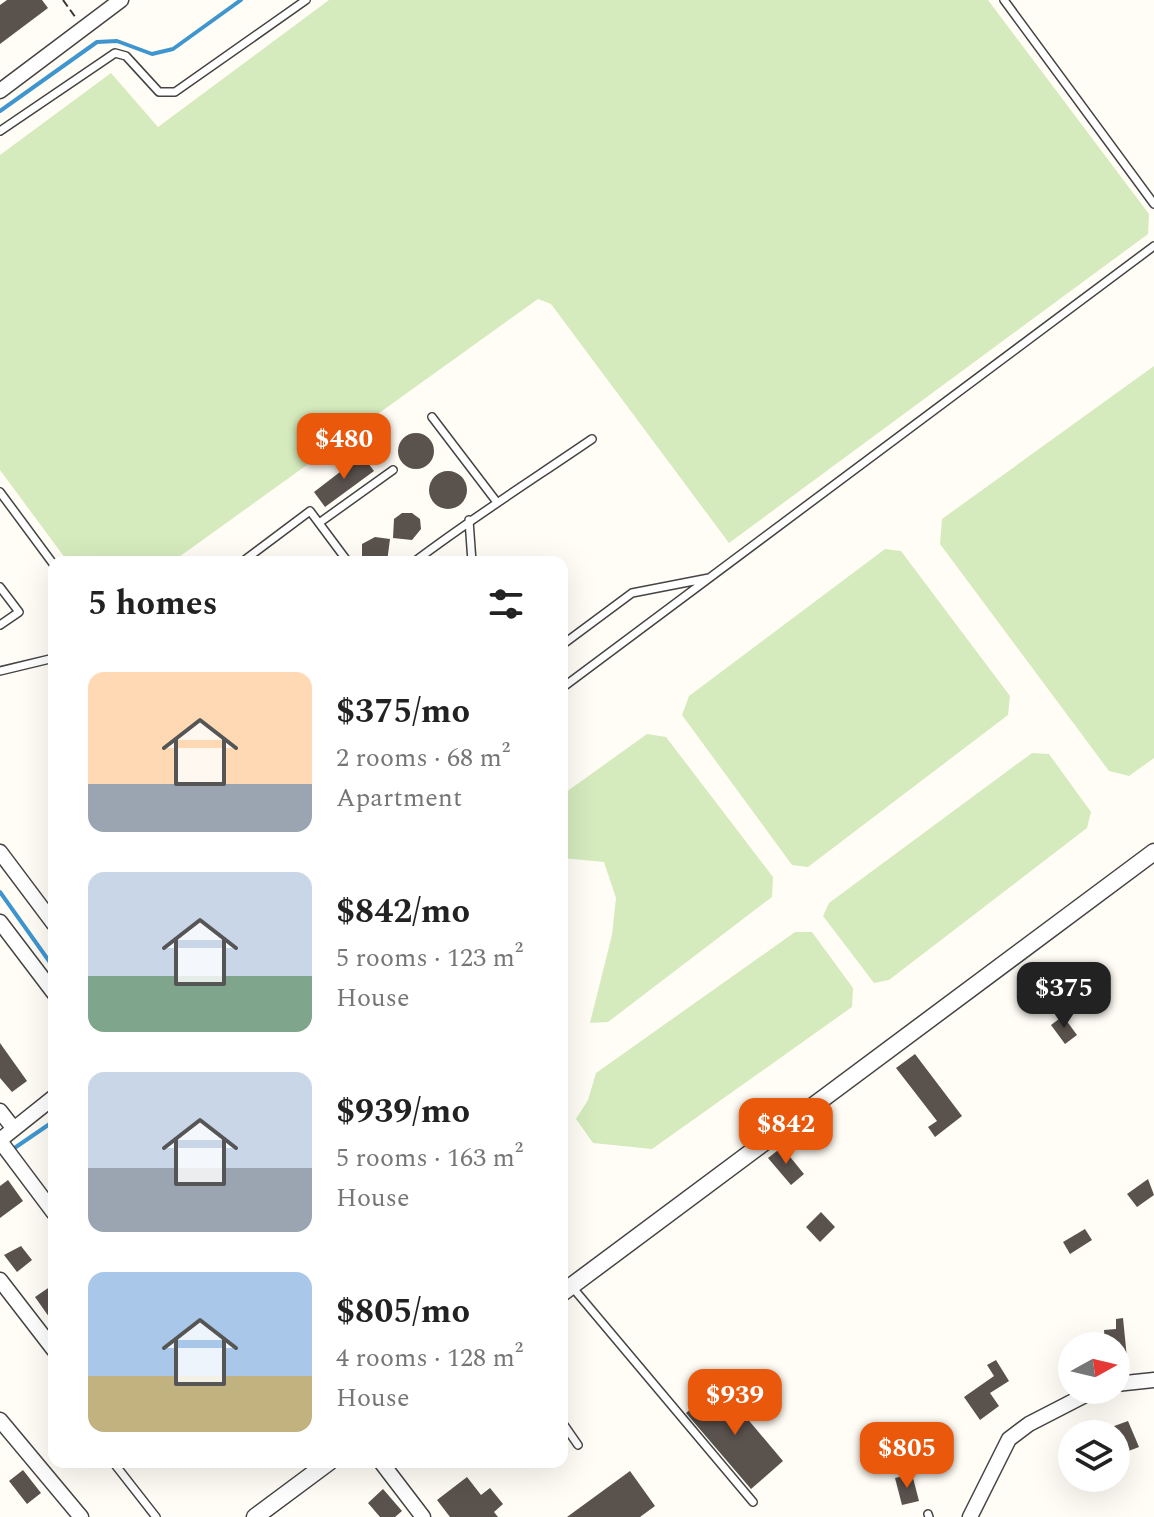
<!DOCTYPE html>
<html lang="en">
<head>
<meta charset="utf-8">
<style>
  body { margin:0; font-family:Spectral,serif; background:#f6f6f6; color:#222; height:100vh; display:flex; flex-direction:column; font-size:30px; white-space:nowrap }
  * { box-sizing:border-box; margin:0 }
  p { font-size:26px; color:#767676 }
  .icon { flex:none; width:44px; height:44px; fill:none; stroke:currentColor; stroke-width:2; stroke-linecap:round; stroke-linejoin:round }
  .map { position:relative; flex:1; overflow:hidden }
  .side { position:absolute; left:48px; top:556px; width:520px; height:912px; display:flex; flex-direction:column; background:#fff; border-radius:16px; box-shadow:0 8px 32px #0002 }
  .side>* { flex:none }
  .needle { width:52px; rotate:82deg }
  .buttons { position:absolute; left:1058px; top:1332px; display:grid; gap:16px }
  .buttons a { display:grid; place-items:center; width:72px; height:72px; border-radius:50%; background:#fff; box-shadow:0 8px 32px #0002; font-size:40px }
  .price { position:absolute; translate:-50% -68px; padding:0 18px; border-radius:16px; background:#ea580c; color:#fff; font-size:26px; line-height:52px; filter:drop-shadow(0 2px 4px #0008) }
  .price::after { content:''; position:absolute; left:50%; top:48px; width:24px; height:18px; margin-left:-12px; background:inherit; clip-path:polygon(0 0,100% 0,50% 100%) }
  .price.current { background:#222; color:#fff }
  ul { padding:0; list-style:none }
  li { display:flex; align-items:center; gap:24px; height:200px; padding:0 40px }
  li span { display:grid; place-items:center; flex:none; width:224px; height:160px; border-radius:16px; color:#555 }
  li>.icon { margin-inline-start:auto }
  span .icon { width:96px; height:96px; fill:#fffc; stroke-width:1 }
  li b { font-size:34px }
  h2 { display:flex; justify-content:space-between; align-items:center; height:96px; padding:0 40px; font-size:34px }
  .map>svg:first-child { display:block }
  .green { fill:#d5ebbd }
  .lines { fill:none; stroke-linecap:round; stroke-linejoin:round }
  .stream { stroke:#3f96cf; stroke-width:4 }
  .building { fill:#5a524d }
  .service-casing { stroke:#444; stroke-width:10 }
  .minor-casing { stroke:#444; stroke-width:17 }
  .tertiary-casing { stroke:#444; stroke-width:19 }
  .path { stroke:#333; stroke-width:2; stroke-dasharray:8 4; stroke-linecap:butt }
  .service { stroke:#fff; stroke-width:7 }
  .minor { stroke:#fff; stroke-width:14 }
  .tertiary { stroke:#fff; stroke-width:16 }
</style>
</head>
<body>
<div class="map">
<svg width="1154" height="1517" viewBox="0 0 1154 1517">
  <rect width="100%" height="100%" fill="#fffdf5"/>
  <path class="green" d="M329,0H988L1149,214L1148,234L729,543L551,304L538,299L172,562H68L0,470V155L111,73L158,127Z
    M1154,366V758L1129,776L1109,771L940,544L942,519Z
    M885,549L901,551L1010,696L1008,715L808,867L792,865L682,715L689,696Z
    M647,734L666,737L773,877L772,897L608,1022L590,1023L612,935L616,898L604,862L562,858V795Z
    M1032,753L1049,754L1091,812L1087,828L889,980L874,983L823,916L829,903Z
    M795,932H812L853,988L852,1007L652,1149L593,1143L576,1119L588,1100L596,1073Z"/>
  <g class="lines">
    <path class="stream" d="M0,111L97,42L117,41L152,54L173,49L241,0
      M0,892L54,968
      M13,1149L54,1121"/>
  </g>
  <path class="building" d="M7,0H42L48,8L0,44V5Z
    M398 451a18 18 0 1 1 36 0a18 18 0 1 1-36 0Z
    M362,455L374,471L325,507L314,492Z
    M429 490a19 19 0 1 1 38 0a19 19 0 1 1-38 0Z
    M402,513H412L420,519L421,529L412,540L393,538L394,519Z
    M375,537L390,539L387,562L362,559V544Z
    M1063,1016L1077,1035L1065,1044L1051,1025Z
    M0,1043L27,1081L12,1092L0,1078Z
    M915,1054L962,1116L935,1137L928,1127L937,1121L896,1068Z
    M782,1147L804,1174L791,1185L768,1158Z
    M1148,1179L1154,1195L1137,1207L1127,1194Z
    M8,1180L23,1201L0,1218V1186Z
    M821,1212L835,1227L820,1242L806,1227Z
    M1085,1229L1092,1240L1070,1254L1063,1242Z
    M21,1246L32,1260L17,1272L4,1255Z
    M54,1284V1324L35,1297Z
    M1123,1318L1127,1358L1116,1359V1346H1105L1104,1330L1116,1329V1319Z
    M996,1360L1009,1381L990,1393L999,1406L980,1420L964,1397L994,1376L987,1365Z
    M719,1385L783,1461L751,1489L686,1413Z
    M1128,1421L1139,1447L1118,1455L1116,1434L1095,1433Z
    M23,1470L41,1493L27,1504L9,1481Z
    M630,1471L655,1506L640,1517H567Z
    M912,1474L919,1501L902,1505L895,1478Z
    M467,1477L481,1495L490,1488L503,1504L494,1512L498,1517H450L437,1500Z
    M383,1489L402,1511L395,1517H380L368,1503Z"/>
  <g class="lines">
    <defs>
      <path id="service" d="M1004,0L1154,204
        M0,131L115,53L126,56L159,92H175L306,0
        M432,417L496,501
        M0,492L54,565
        M469,520L472,562
        M319,523L393,470
        M242,562L310,511L348,562
        M414,562C472,518 532,480 592,439
        M0,587L19,612L0,625
        M562,645L632,593L709,578
        M0,671L54,658
        M562,688L1154,246
        M573,1288L753,1502
        M562,1422L578,1445
        M113,1462L156,1517
        M928,1514L929,1517"/>
      <path id="minor" d="M0,91L121,0
        M0,852L54,924
        M0,922L54,993
        M0,1111L14,1129
        M0,1140L54,1097
        M0,1141L54,1213
        M0,1280L54,1350
        M1116,1384L1154,1380
        M0,1420L81,1517
        M381,1462L423,1517
        M970,1517L1009,1439L1029,1424L1095,1390"/>
      <path id="tertiary" d="M562,1293L1154,852
        M255,1517L329,1462"/>
    </defs>
    <use href="#service" class="service-casing"/>
    <use href="#minor" class="minor-casing"/>
    <use href="#tertiary" class="tertiary-casing"/>
    <path class="path" d="M63,0L76,18"/>
    <use href="#service" class="service"/>
    <use href="#minor" class="minor"/>
    <use href="#tertiary" class="tertiary"/>
  </g>
</svg>
<div class="buttons">
<a><svg class="needle" viewBox="-14 -14 28 28"><path d="M0-13l5 13h-10z" fill="#e53935"/><path d="M0 13l5-13h-10z" fill="#767676"/></svg></a>
<a><svg class="icon" aria-label="layers" viewBox="0 0 24 24"><path d="M12 4l9 5-9 5-9-5zM3 14l9 5 9-5"/></svg></a>
</div>
<b class="price" style="left:344px;top:481px">$480</b>
<b class="price current" style="left:1064px;top:1030px">$375</b>
<b class="price" style="left:786px;top:1166px">$842</b>
<b class="price" style="left:735px;top:1437px">$939</b>
<b class="price" style="left:907px;top:1490px">$805</b>
<section class="side">
<h2>5 homes<svg class="icon" aria-label="filters" viewBox="0 0 24 24"><path d="M4 7h16M4 17h16"/><circle cx="9" cy="7" r="2"/><circle cx="15" cy="17" r="2"/></svg></h2>
<ul>
<li><span style="background:linear-gradient(#ffd9b3 70%,#9aa5b1 0)"><svg class="icon" aria-label="home" viewBox="0 0 24 24"><path d="M3 11l9-7 9 7M6 9v11h12V9"/></svg></span><div><b>$375/mo</b><p>2 rooms · 68 m²</p><p>Apartment</p></div></li>
<li><span style="background:linear-gradient(#c9d6e8 65%,#7fa58c 0)"><svg class="icon" aria-label="home" viewBox="0 0 24 24"><path d="M3 11l9-7 9 7M6 9v11h12V9"/></svg></span><div><b>$842/mo</b><p>5 rooms · 123 m²</p><p>House</p></div></li>
<li><span style="background:linear-gradient(#c9d6e8 60%,#9aa5b1 0)"><svg class="icon" aria-label="home" viewBox="0 0 24 24"><path d="M3 11l9-7 9 7M6 9v11h12V9"/></svg></span><div><b>$939/mo</b><p>5 rooms · 163 m²</p><p>House</p></div></li>
<li><span style="background:linear-gradient(#a9c7e8 65%,#c2b280 0)"><svg class="icon" aria-label="home" viewBox="0 0 24 24"><path d="M3 11l9-7 9 7M6 9v11h12V9"/></svg></span><div><b>$805/mo</b><p>4 rooms · 128 m²</p><p>House</p></div></li>
</ul>
</section>
</div>
</body>
</html>
